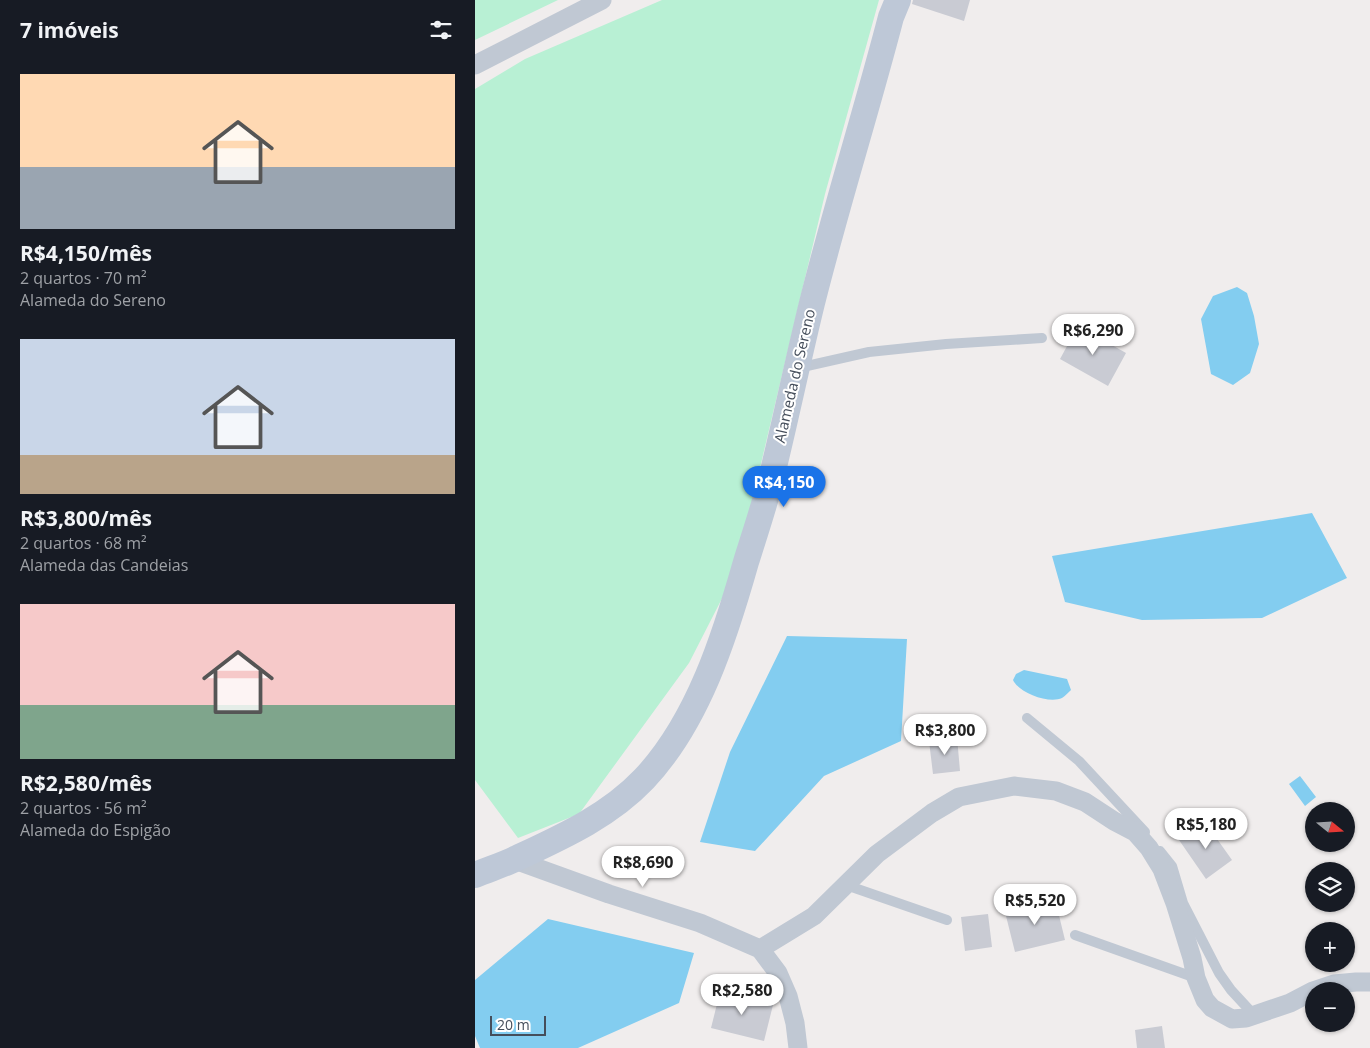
<!DOCTYPE html>
<html lang="pt">
<head>
<meta charset="utf-8">
<style>
  body { margin:0; font-family:"Open Sans",sans-serif; background:#20242c; color:#f1f3f6; height:100vh; display:flex; flex-direction:column; font-size:19px; white-space:nowrap }
  * { box-sizing:border-box; margin:0 }
  p { font-size:16px; color:#9ea1a6 }
  .icon { flex:none; width:28px; height:28px; fill:none; stroke:currentColor; stroke-width:2; stroke-linecap:round; stroke-linejoin:round }
  .map { position:relative; flex:1; overflow:hidden }
  .sheet { display:flex; flex-direction:column; background:#171b24; width:475px }
  .sheet>* { flex:none }
  .needle { width:32px; rotate:108deg }
  .controls { position:absolute; left:830px; top:802px; display:grid; gap:10px }
  .controls a { display:grid; place-items:center; width:50px; height:50px; border-radius:50%; background:#171b24; box-shadow:0 1px 4px #0004; font-size:25px }
  .scale { position:absolute; left:15px; bottom:12px; width:56px; box-sizing:border-box; padding-left:5px; border:2px solid #454e5b; border-top:0; font-size:14px; line-height:18px; white-space:nowrap; color:#454e5b; -webkit-text-stroke:4px #fff; paint-order:stroke }
  .price { position:absolute; translate:-50% -42px; padding:0 11px; border-radius:18px; background:#fff; color:#222; font-size:16px; line-height:32px; filter:drop-shadow(0 1px 2px #0008) }
  .price::after { content:''; position:absolute; left:50%; top:30px; width:15px; height:11px; margin-left:-8px; background:inherit; clip-path:polygon(0 0,100% 0,50% 100%) }
  .price.current { background:#1a73e8; color:#fff }
  ul { padding:0; list-style:none }
  li { display:grid; align-content:center; gap:10px; height:265px; padding:0 20px }
  li span { display:grid; place-items:center; height:155px; border-radius:0px; color:#555 }
  li>.icon { margin-inline-start:auto }
  span .icon { width:90px; height:90px; fill:#fffc; stroke-width:1 }
  li b { font-size:21px }
  h2 { display:flex; justify-content:space-between; align-items:center; height:60px; padding:0 20px; font-size:21px }
  main { display:flex; flex:1; min-height:0 }
  .map>svg:first-child { display:block }
  .green { fill:#b8f0d4 }
  .water { fill:#83cdf0 }
  .building { fill:#c9cbd3 }
  .lines { fill:none; stroke-linecap:round; stroke-linejoin:round }
  .lane { stroke:#c0c8d3; stroke-width:10 }
  .street { stroke:#c0c8d3; stroke-width:19 }
  .secondary { stroke:#bec8d7; stroke-width:26 }
  .labels { text-anchor:middle; stroke-width:4; stroke-linejoin:round; paint-order:stroke }
  .street-label { font-size:15px; fill:#454e5b; stroke:#fff }
</style>
</head>
<body>
<main>
<section class="sheet">
<h2>7 imóveis<svg class="icon" aria-label="filters" viewBox="0 0 24 24"><path d="M4 7h16M4 17h16"/><circle cx="9" cy="7" r="2"/><circle cx="15" cy="17" r="2"/></svg></h2>
<ul>
<li><span style="background:linear-gradient(#ffd9b3 60%,#9aa5b1 0)"><svg class="icon" aria-label="home" viewBox="0 0 24 24"><path d="M3 11l9-7 9 7M6 9v11h12V9"/></svg></span><div><b>R$4,150/mês</b><p>2 quartos · 70 m²</p><p>Alameda do Sereno</p></div></li>
<li><span style="background:linear-gradient(#c9d6e8 75%,#b9a48a 0)"><svg class="icon" aria-label="home" viewBox="0 0 24 24"><path d="M3 11l9-7 9 7M6 9v11h12V9"/></svg></span><div><b>R$3,800/mês</b><p>2 quartos · 68 m²</p><p>Alameda das Candeias</p></div></li>
<li><span style="background:linear-gradient(#f6c9c9 65%,#7fa58c 0)"><svg class="icon" aria-label="home" viewBox="0 0 24 24"><path d="M3 11l9-7 9 7M6 9v11h12V9"/></svg></span><div><b>R$2,580/mês</b><p>2 quartos · 56 m²</p><p>Alameda do Espigão</p></div></li>
</ul>
</section>
<div class="map">
<svg width="895" height="1048" viewBox="0 0 895 1048">
  <rect width="100%" height="100%" fill="#f0eded"/>
  <path class="green" d="M0,0H83L0,40Z
    M187,0H404L350,194L260,573L214,663L104,814L43,838L0,780V89L50,59Z"/>
  <path class="water" d="M762,287L772,293L779,316L784,344L775,373L758,385L736,374L726,319L738,296Z
    M837,513L872,578L787,618L667,620L590,602L577,556Z
    M312,636L432,639L426,741L349,776L280,851L225,842L255,752Z
    M549,670L592,679L596,690C594,692 590,696 587,698C574,704 544,693 538,680L541,674Z
    M825,776L841,797L830,806L814,784Z
    M73,919L219,953L204,1003L103,1048H5L0,1036V980Z"/>
  <path class="building" d="M438,0H495L489,21L437,4Z
    M603,326L651,353L633,386L585,359Z
    M482,737L485,771L458,774L454,741Z
    M730,822L757,860L731,879L704,840Z
    M580,899L590,940L540,952L530,912Z
    M513,914L517,947L490,951L486,917Z
    M245,992L298,1005L289,1041L236,1028Z
    M687,1026L690,1048H662L660,1030Z"/>
  <g class="lines">
    <path class="lane" d="M323,368L394,352L471,344L567,338
      M552,718L604,761L670,832
      M685,851L697,866L708,903L744,973L756,990L779,1015
      M371,885L472,920
      M600,935L721,978"/>
    <path class="street" d="M0,65L127,0
      M40,860L134,894L225,923L285,949L303,973L313,996L320,1023L323,1048
      M285,949L339,916L402,854L457,813L484,797L539,786L581,791L610,802L639,821L660,832L674,848L687,869L700,903L717,958L721,978L730,1000L737,1008L757,1019L771,1018L815,1003L838,991L859,984L881,982H895"/>
    <path class="secondary" d="M0,875C14,869 28,865 42,858C87,837 134,816 169,779C223,722 250,636 271,562C280,533 290,504 297,475C311,418 323,360 337,303C361,207 391,113 416,17L423,0"/>
  </g>
  <g class="labels">
    <g class="street-label">
      <text transform="translate(320 376) rotate(-77)" y="5">Alameda do Sereno</text>
    </g>
  </g>
</svg>
<div class="controls">
<a><svg class="needle" viewBox="-14 -14 28 28"><path d="M0-13l5 13h-10z" fill="#e53935"/><path d="M0 13l5-13h-10z" fill="#9ea1a6"/></svg></a>
<a><svg class="icon" aria-label="layers" viewBox="0 0 24 24"><path d="M12 4l9 5-9 5-9-5zM3 14l9 5 9-5"/></svg></a>
<a>+</a>
<a>−</a>
</div>
<div class="scale">20 m</div>
<b class="price" style="left:618px;top:356px">R$6,290</b>
<b class="price current" style="left:309px;top:508px">R$4,150</b>
<b class="price" style="left:470px;top:756px">R$3,800</b>
<b class="price" style="left:731px;top:850px">R$5,180</b>
<b class="price" style="left:168px;top:888px">R$8,690</b>
<b class="price" style="left:560px;top:926px">R$5,520</b>
<b class="price" style="left:267px;top:1016px">R$2,580</b>
</div>
</main>
</body>
</html>
